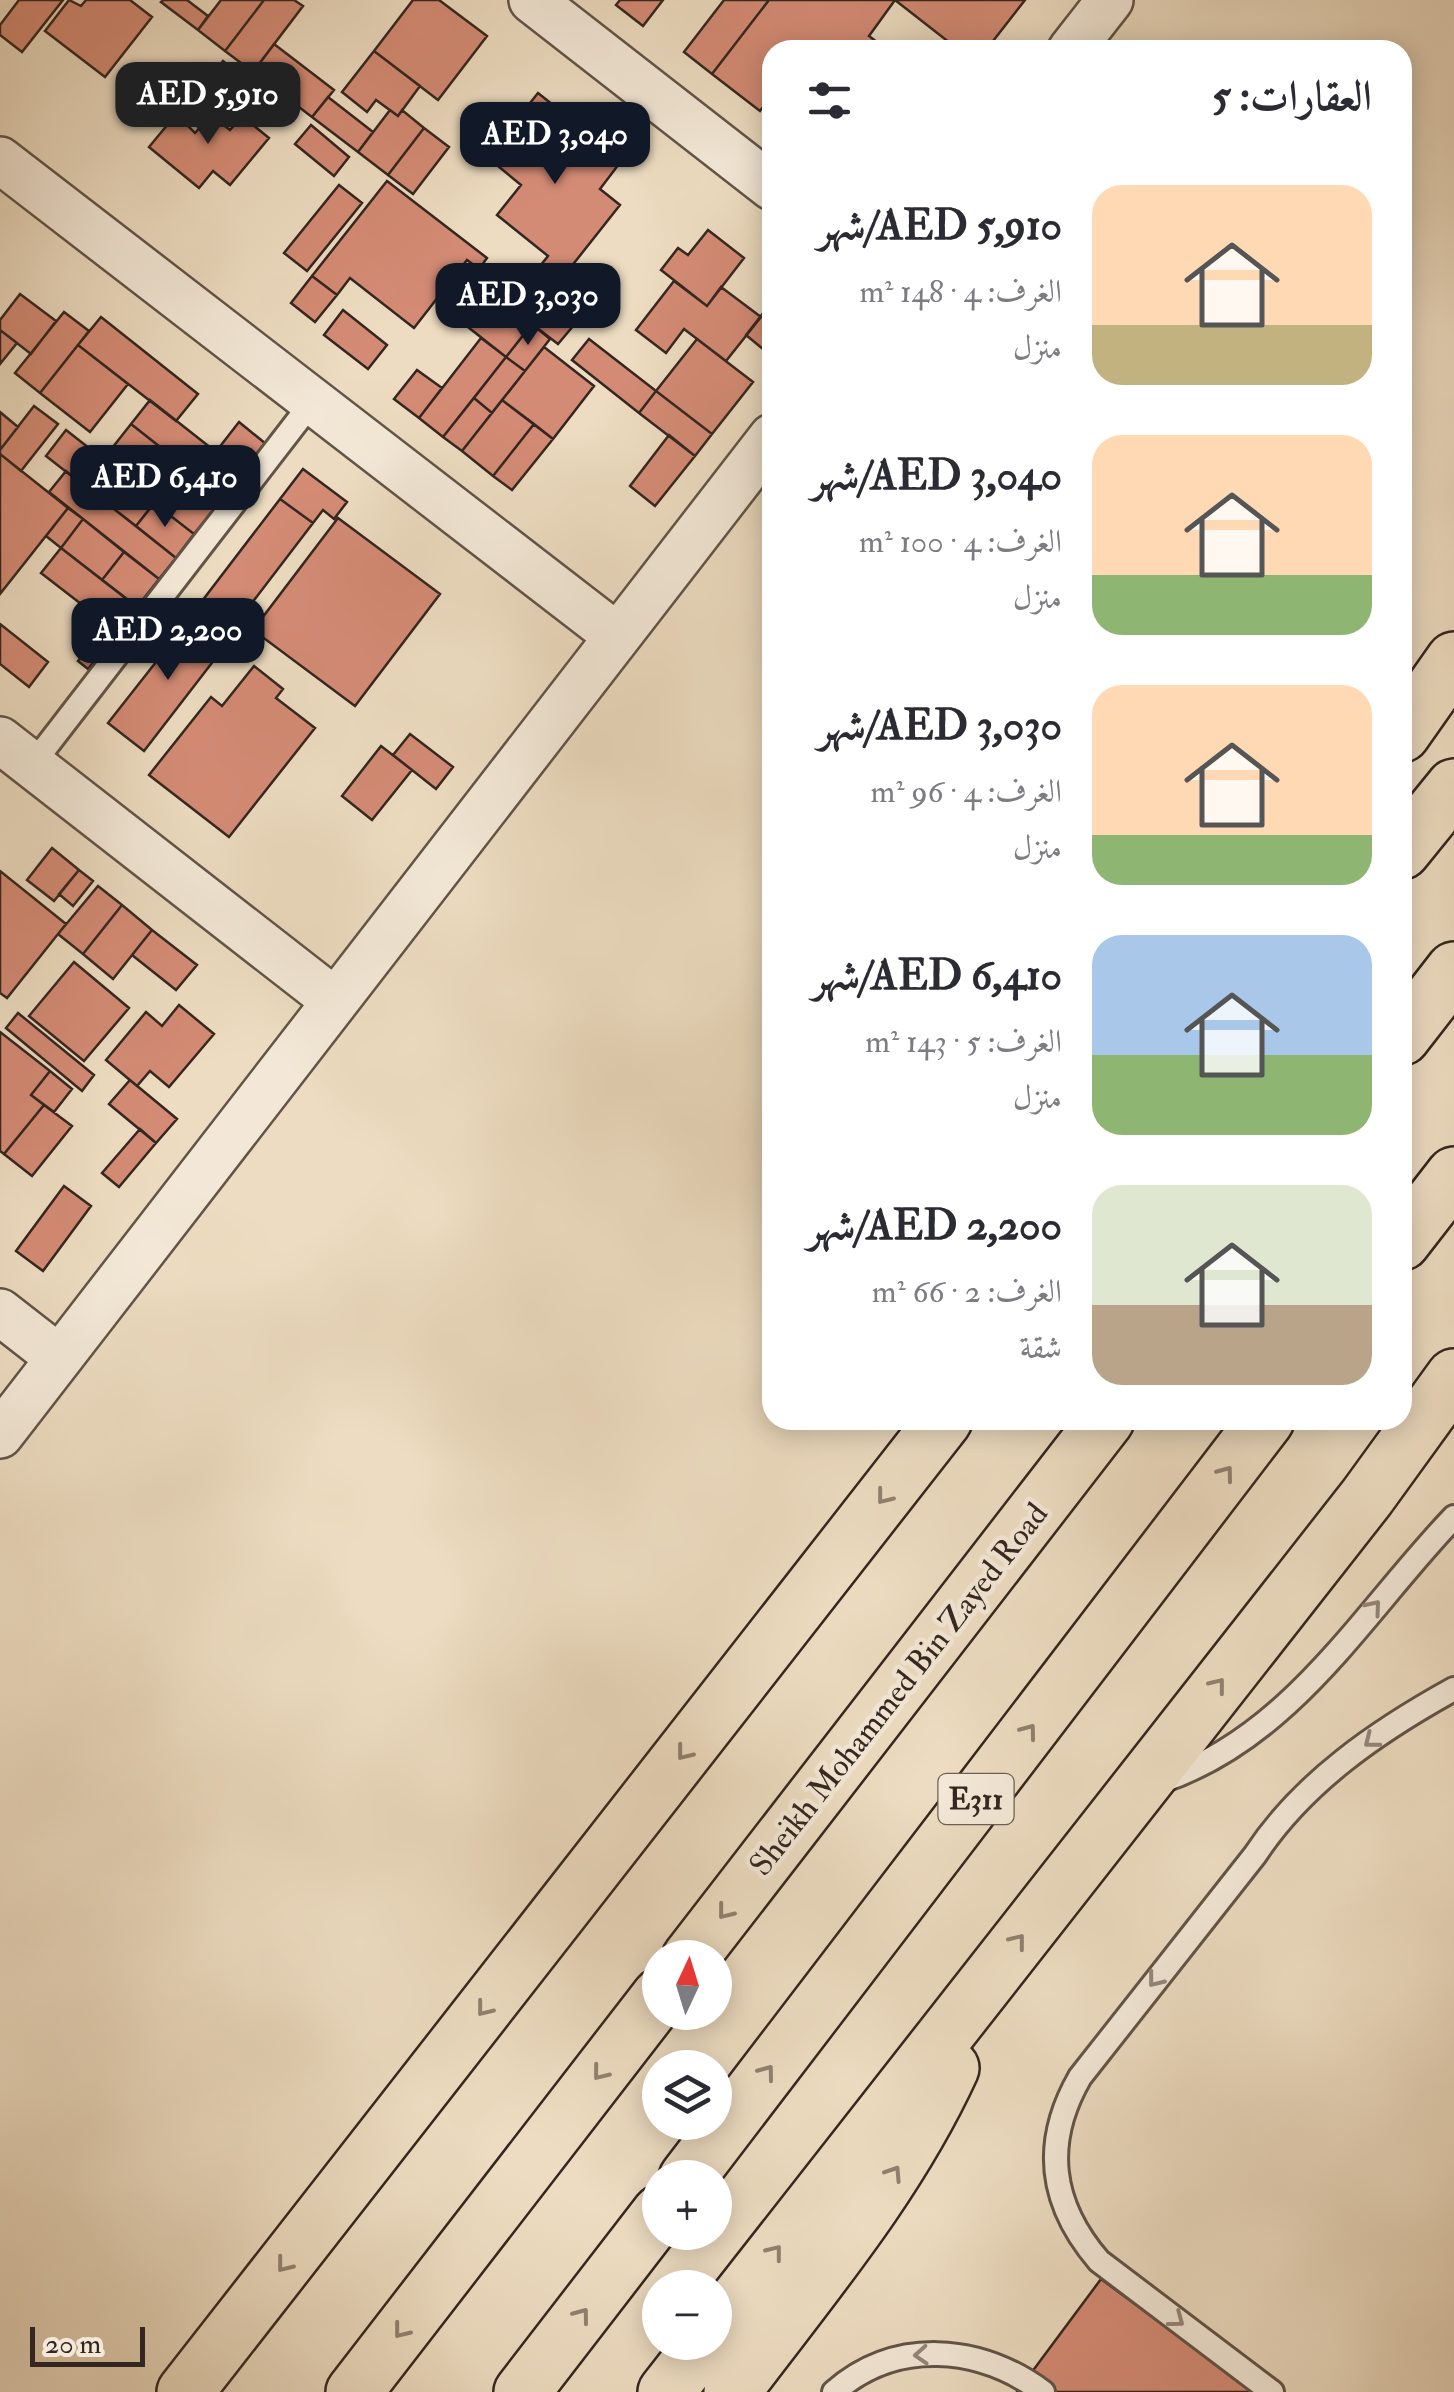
<!DOCTYPE html>
<html lang="ar">
<head>
<meta charset="utf-8">
<style>
  body { margin:0; font-family:"IM FELL Double Pica",Amiri,serif; background:#f2f2f3; color:#2b2b33; direction:rtl; height:100vh; display:flex; flex-direction:column; font-size:38px; white-space:nowrap }
  * { box-sizing:border-box; margin:0 }
  p { font-size:32px; color:#7c7c81 }
  .icon { flex:none; width:55px; height:55px; fill:none; stroke:currentColor; stroke-width:2; stroke-linecap:round; stroke-linejoin:round }
  .map { position:relative; flex:1; overflow:hidden; direction:ltr }
  .side { position:absolute; left:762px; top:40px; width:650px; height:1390px; display:flex; flex-direction:column; background:#fff; border-radius:30px; box-shadow:0 5px 25px #0003; direction:rtl }
  .side>* { flex:none }
  .needle { width:65px; rotate:4deg }
  .buttons { position:absolute; left:642px; top:1940px; display:grid; gap:20px }
  .buttons a { display:grid; place-items:center; width:90px; height:90px; border-radius:50%; background:#fff; box-shadow:0 5px 25px #0003; font-size:50px }
  .scale { position:absolute; left:30px; bottom:25px; width:115px; box-sizing:border-box; padding-left:10px; border:5px solid #342620; border-top:0; font-size:28px; line-height:35px; white-space:nowrap; color:#342620; -webkit-text-stroke:8px #f3e8d7; paint-order:stroke }
  .price { position:absolute; translate:-50% -85px; padding:0 22px; border-radius:20px; background:#111827; color:#fff; font-size:32px; line-height:65px; filter:drop-shadow(0 2px 5px #0008) }
  .price::after { content:''; position:absolute; left:50%; top:60px; width:30px; height:22px; margin-left:-15px; background:inherit; clip-path:polygon(0 0,100% 0,50% 100%) }
  .price.current { background:#222; color:#fff }
  ul { padding:0; list-style:none }
  li { display:flex; align-items:center; gap:30px; height:250px; padding:0 40px }
  li span { display:grid; place-items:center; flex:none; width:280px; height:200px; border-radius:30px; color:#555 }
  li>.icon { margin-inline-start:auto }
  span .icon { width:120px; height:120px; fill:#fffc; stroke-width:1 }
  li b { font-size:42px }
  h2 { display:flex; justify-content:space-between; align-items:center; height:120px; padding:0 40px; font-size:42px }
  .map>svg:first-child { display:block }
  .building { fill:#d48b75; stroke:#342620; stroke-width:2.5 }
  .lines { fill:none; stroke-linecap:round; stroke-linejoin:round }
  .lane-casing { stroke:#625448; stroke-width:28 }
  .street-casing { stroke:#625448; stroke-width:50 }
  .highway-casing { stroke:#342620; stroke-width:60 }
  .lane { stroke:#f3e8d7; stroke-width:22 }
  .street { stroke:#f3e8d7; stroke-width:45 }
  .highway { stroke:#eddcc1; stroke-width:55 }
  .oneway { stroke:#908170 }
  .oneway2 { stroke:#94877c }
  .labels { text-anchor:middle; stroke-width:9; stroke-linejoin:round; paint-order:stroke }
  .shield { fill:#f3e8d7; stroke:#6d6057; stroke-width:2.5 }
  .shield-label { font-size:30px; font-weight:bold; fill:#342620 }
  .street-label { font-size:32px; fill:#342620; stroke:#f3e8d7 }
</style>
</head>
<body>
<div class="map">
<svg width="1454" height="2392" viewBox="0 0 1454 2392">
  <rect width="100%" height="100%" fill="#eddcc1"/>
  <filter id="stains"><feTurbulence type="fractalNoise" baseFrequency=".002" numOctaves="4"/><feColorMatrix values="0 0 0 0 .2 0 0 0 0 .09 0 0 0 0 .02 0 0 0 .5 -.17"/></filter>
  <radialGradient id="worn" r=".72"><stop offset=".6" stop-color="#630" stop-opacity="0"/><stop offset="1" stop-color="#630" stop-opacity=".3"/></radialGradient>
  <path class="building" d="M19,0H63L22,52L0,35V25Z
    M69,0L81,6L86,0H130L152,17L105,77L45,31Z
    M163,0H187L208,16L198,30L161,2Z
    M221,0H264L225,51L198,30Z
    M264,0H294L303,6L253,72L225,51Z
    M413,0H439L487,36L438,100L374,51Z
    M620,0H663L643,26L616,5Z
    M724,0H769L712,74L684,52Z
    M769,0H895L869,36L886,49L772,50V95L760,111L712,74Z
    M895,0H1025L986,50H959Z
    M274,44L334,90L312,117L253,72Z
    M374,51L420,86L398,116L376,100L367,112L342,92Z
    M223,61L268,97L252,116L237,104L226,116L197,93Z
    M538,93L622,160L600,189L620,205L548,296L529,280L548,256L497,215L521,185L487,157Z
    M328,97L373,132L358,152L312,117Z
    M183,106L195,117L188,126L195,133L211,115L230,130L242,116L269,138L230,185L213,171L199,188L149,147Z
    M390,110L398,116L402,110L424,128L388,175L358,152Z
    M311,125L349,157L334,176L295,144Z
    M424,128L449,147L413,194L388,175Z
    M387,181L487,258L479,269L467,260L414,328L350,278L337,295L312,276Z
    M339,185L362,203L307,271L284,253Z
    M708,230L744,258L707,306L661,270L678,248L688,255Z
    M501,267L548,304L506,357L459,320Z
    M312,276L337,295L315,322L291,303Z
    M674,281L707,306L721,287L761,317L726,361L684,329L666,353L636,330Z
    M20,294L56,321L31,354L0,330V320Z
    M548,304L574,325L558,344L532,324Z
    M768,307L772,310V349L769,354L746,335Z
    M343,310L387,345L368,369L324,335Z
    M64,312L89,331L40,393L15,373Z
    M101,317L198,394L176,421L78,345Z
    M532,324L550,339L525,371L506,357Z
    M0,330L17,343L0,364Z
    M481,338L506,357L443,437L419,418Z
    M589,339L656,391L639,413L572,360Z
    M697,339L753,382L712,434L656,391Z
    M78,345L128,384L90,432L40,393Z
    M544,347L594,386L553,439L502,400Z
    M506,357L525,371L492,413L474,398Z
    M417,370L442,388L419,418L394,399Z
    M656,391L712,434L695,456L639,413Z
    M474,398L492,413L462,451L443,437Z
    M150,400L216,452L197,476L131,424Z
    M502,400L534,424L493,476L462,451Z
    M34,406L58,424L21,471L0,454V450Z
    M0,412L18,427L0,450Z
    M239,422L266,444L224,497L197,476Z
    M131,424L184,466L136,526L83,485Z
    M534,424L553,439L512,490L493,476Z
    M66,430L103,459L83,485L46,456Z
    M669,435L695,456L655,506L630,486Z
    M0,454L68,508L0,594Z
    M184,466L224,497L194,534L154,503Z
    M303,469L347,502L334,519L323,510L313,523L280,499Z
    M66,471L176,558L159,579L49,492Z
    M280,499L313,523L232,629L199,605Z
    M154,503L194,534L176,558L136,526Z
    M68,508L83,519L61,548L46,536Z
    M338,518L440,594L355,706L253,630Z
    M83,519L124,552L102,580L61,548Z
    M61,548L127,599L107,624L41,573Z
    M124,552L159,579L137,607L102,580Z
    M127,599L137,607L88,669L78,661Z
    M193,615L228,642L144,751L108,723Z
    M0,624L48,662L29,687L0,664Z
    M254,666L283,689L276,698L315,728L229,837L149,775L211,697L222,706Z
    M410,734L453,767L436,789L393,755Z
    M381,746L412,770L372,820L342,796Z
    M52,848L79,870L54,901L27,880Z
    M79,870L93,881L73,906L59,894Z
    M0,871L66,924L7,998L0,993Z
    M98,886L122,905L83,954L58,934Z
    M122,905L152,930L113,979L83,954Z
    M152,930L197,965L176,990L132,955Z
    M74,962L129,1008L84,1061L29,1016Z
    M179,1005L214,1034L169,1087L150,1071L137,1086L106,1060L146,1012L162,1026Z
    M18,1013L94,1075L82,1091L6,1028Z
    M0,1032L50,1071L31,1095L44,1105L4,1154L0,1151Z
    M50,1071L72,1089L54,1112L31,1095Z
    M130,1080L177,1119L156,1143L109,1104Z
    M44,1105L72,1126L32,1176L4,1154Z
    M140,1129L156,1143L119,1187L102,1173Z
    M64,1186L91,1206L43,1271L16,1251Z
    M1101,2279L1254,2392H1017Z"/>
  <g class="lines">
    <defs>
      <path id="lane" d="M32,765L313,401
        M1162,1781C1293,1736 1363,1612 1454,1517
        M834,2392C896,2338 979,2345 1043,2392
        M1272,2392L1099,2261C1050,2204 1042,2143 1080,2077L1255,1855C1303,1782 1378,1731 1454,1689"/>
      <path id="street" d="M532,0L772,187
        M1071,50L1110,0
        M0,160L617,636
        M0,740L335,1001
        M0,1312L59,1358
        M0,1435L772,437"/>
      <path id="highway" d="M1402,734L1454,660
        M1402,851L1454,787
        M1402,1037L1454,970
        M1402,1242L1454,1175
        M690,1958L1106,1420
        M687,2178L1266,1420
        M715,2329L1367,1497L1454,1377
        M185,2392L944,1420
        M354,2392L660,1996
        M522,2392L660,2213
        M666,2392L705,2342
        M732,2392C810,2288 896,2188 951,2068"/>
    </defs>
    <use href="#lane" class="lane-casing"/>
    <use href="#street" class="street-casing"/>
    <use href="#highway" class="highway-casing"/>
    <use href="#lane" class="lane"/>
    <use href="#street" class="street"/>
    <use href="#highway" class="highway"/>
  </g>
  <defs><path id="oneway-chevron" d="M-2-3.5L2.5 0L-2 3.5" fill="none" stroke-width="1.6" stroke-linecap="round" stroke-linejoin="round" transform="scale(2.5)"/></defs>
  <g class="oneway">
    <use href="#oneway-chevron" transform="translate(1226 1473) rotate(-53)"/>
    <use href="#oneway-chevron" transform="translate(884 1497) rotate(128)"/>
    <use href="#oneway-chevron" transform="translate(1218 1685) rotate(-52)"/>
    <use href="#oneway-chevron" transform="translate(1029 1731) rotate(-53)"/>
    <use href="#oneway-chevron" transform="translate(684 1753) rotate(128)"/>
    <use href="#oneway-chevron" transform="translate(725 1912) rotate(128)"/>
    <use href="#oneway-chevron" transform="translate(1018 1941) rotate(-52)"/>
    <use href="#oneway-chevron" transform="translate(484 2009) rotate(128)"/>
    <use href="#oneway-chevron" transform="translate(767 2072) rotate(-53)"/>
    <use href="#oneway-chevron" transform="translate(600 2073) rotate(128)"/>
    <use href="#oneway-chevron" transform="translate(894 2173) rotate(-57)"/>
    <use href="#oneway-chevron" transform="translate(775 2252) rotate(-52)"/>
    <use href="#oneway-chevron" transform="translate(284 2265) rotate(128)"/>
    <use href="#oneway-chevron" transform="translate(582 2315) rotate(-53)"/>
    <use href="#oneway-chevron" transform="translate(401 2331) rotate(128)"/>
  </g>
  <g class="oneway2">
    <use href="#oneway-chevron" transform="translate(1374 1607) rotate(-50)"/>
    <use href="#oneway-chevron" transform="translate(1371 1741) rotate(142)"/>
    <use href="#oneway-chevron" transform="translate(1155 1980) rotate(128)"/>
    <use href="#oneway-chevron" transform="translate(1177 2320) rotate(37)"/>
    <use href="#oneway-chevron" transform="translate(921 2355) rotate(176)"/>
  </g>
  <g class="labels">
    <rect class="shield" x="938.5" y="1774" width="75" height="50" rx="8"/>
    <g class="shield-label">
      <text x="976" y="1809">E311</text>
    </g>
    <g class="street-label">
      <text transform="translate(898 1689) rotate(-52)" y="11">Sheikh Mohammed Bin Zayed Road</text>
    </g>
  </g>
  <rect width="100%" height="100%" filter="url(#stains)"/>
  <rect width="100%" height="100%" fill="url(#worn)"/>
</svg>
<div class="buttons">
<a><svg class="needle" viewBox="-14 -14 28 28"><path d="M0-13l5 13h-10z" fill="#e53935"/><path d="M0 13l5-13h-10z" fill="#7c7c81"/></svg></a>
<a><svg class="icon" aria-label="layers" viewBox="0 0 24 24"><path d="M12 4l9 5-9 5-9-5zM3 14l9 5 9-5"/></svg></a>
<a>+</a>
<a>−</a>
</div>
<div class="scale">20 m</div>
<b class="price current" style="left:208px;top:147px">AED 5,910</b>
<b class="price" style="left:555px;top:187px">AED 3,040</b>
<b class="price" style="left:528px;top:348px">AED 3,030</b>
<b class="price" style="left:165px;top:530px">AED 6,410</b>
<b class="price" style="left:168px;top:683px">AED 2,200</b>
<section class="side">
<h2>العقارات: 5<svg class="icon" aria-label="filters" viewBox="0 0 24 24"><path d="M4 7h16M4 17h16"/><circle cx="9" cy="7" r="2"/><circle cx="15" cy="17" r="2"/></svg></h2>
<ul>
<li><span style="background:linear-gradient(#ffd9b3 70%,#c2b280 0)"><svg class="icon" aria-label="home" viewBox="0 0 24 24"><path d="M3 11l9-7 9 7M6 9v11h12V9"/></svg></span><div><b>AED 5,910/شهر</b><p>الغرف: 4 · 148 m²</p><p>منزل</p></div></li>
<li><span style="background:linear-gradient(#ffd9b3 70%,#8fb573 0)"><svg class="icon" aria-label="home" viewBox="0 0 24 24"><path d="M3 11l9-7 9 7M6 9v11h12V9"/></svg></span><div><b>AED 3,040/شهر</b><p>الغرف: 4 · 100 m²</p><p>منزل</p></div></li>
<li><span style="background:linear-gradient(#ffd9b3 75%,#8fb573 0)"><svg class="icon" aria-label="home" viewBox="0 0 24 24"><path d="M3 11l9-7 9 7M6 9v11h12V9"/></svg></span><div><b>AED 3,030/شهر</b><p>الغرف: 4 · 96 m²</p><p>منزل</p></div></li>
<li><span style="background:linear-gradient(#a9c7e8 60%,#8fb573 0)"><svg class="icon" aria-label="home" viewBox="0 0 24 24"><path d="M3 11l9-7 9 7M6 9v11h12V9"/></svg></span><div><b>AED 6,410/شهر</b><p>الغرف: 5 · 143 m²</p><p>منزل</p></div></li>
<li><span style="background:linear-gradient(#dfe7d0 60%,#b9a48a 0)"><svg class="icon" aria-label="home" viewBox="0 0 24 24"><path d="M3 11l9-7 9 7M6 9v11h12V9"/></svg></span><div><b>AED 2,200/شهر</b><p>الغرف: 2 · 66 m²</p><p>شقة</p></div></li>
</ul>
</section>
</div>
</body>
</html>
